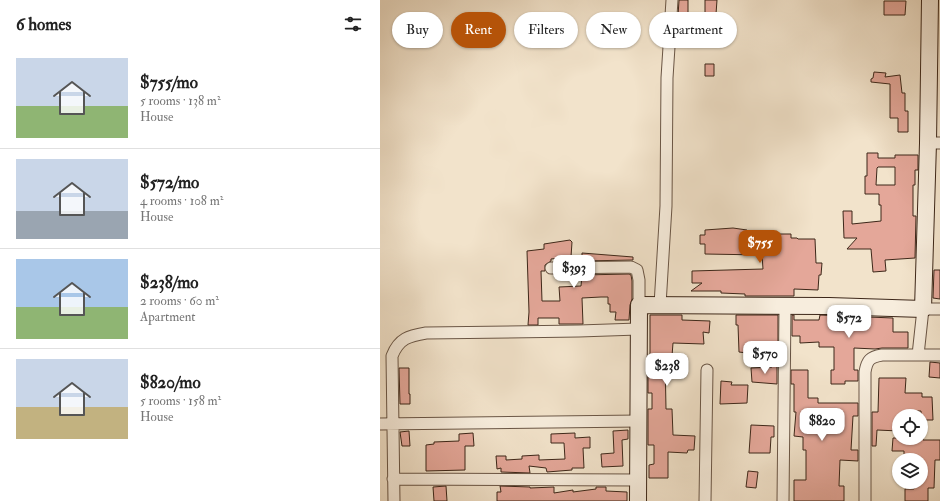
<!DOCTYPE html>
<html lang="en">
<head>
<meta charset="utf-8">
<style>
  body { margin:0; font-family:"IM FELL Double Pica",serif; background:#f6f6f6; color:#222; height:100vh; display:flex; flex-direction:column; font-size:15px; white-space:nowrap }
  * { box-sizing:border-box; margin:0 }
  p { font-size:13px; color:#767676 }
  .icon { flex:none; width:22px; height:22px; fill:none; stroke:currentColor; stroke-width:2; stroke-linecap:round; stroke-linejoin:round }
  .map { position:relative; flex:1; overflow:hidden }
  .side { display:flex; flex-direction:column; background:#fff; width:380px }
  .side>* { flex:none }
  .top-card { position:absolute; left:12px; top:12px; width:380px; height:36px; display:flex; gap:8px }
  .fabs { position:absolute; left:512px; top:409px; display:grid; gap:8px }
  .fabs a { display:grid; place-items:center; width:36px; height:36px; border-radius:50%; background:#fff; box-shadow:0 1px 3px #0004; font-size:20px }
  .price { position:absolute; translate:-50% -34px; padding:0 9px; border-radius:8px; background:#fff; color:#222; font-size:13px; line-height:26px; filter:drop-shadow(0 1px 2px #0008) }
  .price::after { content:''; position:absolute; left:50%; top:24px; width:12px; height:9px; margin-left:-6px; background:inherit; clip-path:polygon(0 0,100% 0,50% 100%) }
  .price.on { background:#b45309; color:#fff }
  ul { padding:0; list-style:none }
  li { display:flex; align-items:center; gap:12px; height:100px; padding:0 16px }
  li+li { border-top:1px solid #e0e0e0 }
  li span { display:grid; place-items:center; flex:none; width:112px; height:80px; border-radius:0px; color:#555 }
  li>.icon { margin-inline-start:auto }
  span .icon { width:48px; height:48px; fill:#fffc; stroke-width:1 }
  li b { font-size:17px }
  h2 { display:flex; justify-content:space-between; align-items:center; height:48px; padding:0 16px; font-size:17px }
  .chip { padding:0 14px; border-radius:18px; background:#fff; box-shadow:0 1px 3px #0004; font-size:14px; line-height:36px }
  .chip.on { background:#b45309; color:#fff }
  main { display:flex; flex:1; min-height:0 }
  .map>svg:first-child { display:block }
  .building { fill:#e4a799; stroke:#3d2719; fill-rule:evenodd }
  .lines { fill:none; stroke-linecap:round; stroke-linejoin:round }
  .street-casing { stroke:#6a5646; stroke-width:13 }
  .secondary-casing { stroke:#3d2719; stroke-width:18 }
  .street { stroke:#f7eddd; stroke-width:11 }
  .secondary { stroke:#f7eddd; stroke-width:16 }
</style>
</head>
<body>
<main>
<section class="side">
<h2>6 homes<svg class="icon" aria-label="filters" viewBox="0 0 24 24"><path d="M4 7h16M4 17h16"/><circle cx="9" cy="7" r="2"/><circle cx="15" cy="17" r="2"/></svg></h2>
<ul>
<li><span style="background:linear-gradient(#c9d6e8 60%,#8fb573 0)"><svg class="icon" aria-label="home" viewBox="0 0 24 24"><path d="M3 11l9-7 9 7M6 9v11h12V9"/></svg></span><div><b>$755/mo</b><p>5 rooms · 138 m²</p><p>House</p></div></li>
<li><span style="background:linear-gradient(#c9d6e8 65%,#9aa5b1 0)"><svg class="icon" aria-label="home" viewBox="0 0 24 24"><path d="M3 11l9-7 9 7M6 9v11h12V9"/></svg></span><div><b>$572/mo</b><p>4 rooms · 108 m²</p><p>House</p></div></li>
<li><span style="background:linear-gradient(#a9c7e8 60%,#8fb573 0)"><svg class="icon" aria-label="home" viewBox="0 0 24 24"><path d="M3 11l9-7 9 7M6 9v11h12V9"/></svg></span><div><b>$238/mo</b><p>2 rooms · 60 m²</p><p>Apartment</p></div></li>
<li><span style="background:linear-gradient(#c9d6e8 60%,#c2b280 0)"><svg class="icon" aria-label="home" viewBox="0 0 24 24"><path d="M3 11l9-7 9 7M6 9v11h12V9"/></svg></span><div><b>$820/mo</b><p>5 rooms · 158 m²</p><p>House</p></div></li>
</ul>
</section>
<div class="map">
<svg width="560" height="501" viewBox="0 0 560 501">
  <rect width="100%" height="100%" fill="#f2e3cb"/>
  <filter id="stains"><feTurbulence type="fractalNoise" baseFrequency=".005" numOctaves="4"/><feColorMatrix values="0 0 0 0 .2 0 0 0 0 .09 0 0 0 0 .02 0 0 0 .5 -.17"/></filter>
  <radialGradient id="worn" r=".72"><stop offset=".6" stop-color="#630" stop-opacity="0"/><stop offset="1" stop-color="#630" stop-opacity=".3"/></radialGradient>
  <path class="building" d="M299,0H308V16H298Z
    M325,0H337L336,14H325Z
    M504,1H526L525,15H504Z
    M302,28L318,29V42H302Z
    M339,28H351V38H339Z
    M325,64H334V76H325Z
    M494,72L506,73L505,77L520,75L522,93H525V111H528V132H518V118H510V84L491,82V79L493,78Z
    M487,153H498V158H515V155H538V170H535V185H533V216H536L535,258L505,260L506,271L493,272L491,249H467L477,238H464L463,211H472V224L501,221V205H499V194H485V176H487ZM498,167H515V185H496L497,168Z
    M353,228L367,230V231H383V234H411V238H417L418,239H435L436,263H442L441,275H439L438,290L414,289V296H365V294L341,293V291H311L322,283H312V271L383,269L382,255L325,254V244H320V235H325V230Z
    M190,240L192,242L191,257L171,259V261L165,265V271H161L162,301H180L179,287L201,286L202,275L249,274L251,275L252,281V299L250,305L249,320H235L236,312H230V304H228V297H221L202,298L203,324H179V318H158V325H148L149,312L147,251L164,249V244Z
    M202,253L253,257V260L202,261Z
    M554,270H560V299L553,298Z
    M270,315H302V320L330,321L329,333L323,332L324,344L293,343L292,356H285L286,409H292L293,435L315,436L314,450H308L307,453L288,452V478H269V465L274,464V445H268V409H272V393H268V371L270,370Z
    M356,315H398V344H367V353L359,352L358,325H356Z
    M412,315H414V320H439L440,315L513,318V332H528V348H502L495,349L474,348V370H478V381H465V384H451V370H454V347H439V342L420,343V336H412Z
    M550,362L560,363V378L549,377Z
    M392,364L397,365V384L372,382L371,368L392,367Z
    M19,368H29V394H30V404H20Z
    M411,370H428V398H438V403H478V416H473L471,450H478V461L460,460L459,486H464V501H414V480H426V450H423V437L414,436L416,412H414V384H411Z
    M499,378H526L525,393H542V397H552L553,420H541V411H523L522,416H519V431L497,430L496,446H492V412H498Z
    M341,381L352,382L351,385H368L367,403L340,404Z
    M371,425L394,426V437H391L390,453H369Z
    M248,430V439L242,440L243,466L222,467L221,454L234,453L233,431Z
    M29,431L30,446H22L20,432Z
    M93,433L94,446H85V470L46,471V445L54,444V442L79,441V434Z
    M195,433V438L210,437V448H203L204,468H192V470L167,472L166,468L149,466L150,473L121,472V468L117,469L116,456H126V460L142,459V456L159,455V460L185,459L184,443H171V434Z
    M513,438H543V440H560V460H555L554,488H548V501H525V489H534V482H541V459L530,458V457L524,456V451H512Z
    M368,471L378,472L376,488L366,487Z
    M66,486L67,501H54L53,487Z
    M120,486L150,487V488L174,487V493L193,490V492L216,489V487H226V491L247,492V501H117V492H121Z"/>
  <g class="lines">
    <defs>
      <path id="street" d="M548,143H560
        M171,268L251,267L257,270L259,280V305
        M280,305L286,206L287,78L292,0
        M538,355L543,309H560
        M0,424L259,421
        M13,479L258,480
        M14,501L12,356C19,338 29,336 46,333L199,331L258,329
        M325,501L327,370
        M403,501L405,307
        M485,501V372C487,360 490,357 502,355H560"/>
      <path id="secondary" d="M258,501L259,305L449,306L543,309L548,143L550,0"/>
    </defs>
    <use href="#street" class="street-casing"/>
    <use href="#secondary" class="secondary-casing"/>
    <use href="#street" class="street"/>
    <use href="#secondary" class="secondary"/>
  </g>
  <rect width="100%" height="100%" filter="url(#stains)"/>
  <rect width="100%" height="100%" fill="url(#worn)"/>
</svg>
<div class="fabs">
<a><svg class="icon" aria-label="locate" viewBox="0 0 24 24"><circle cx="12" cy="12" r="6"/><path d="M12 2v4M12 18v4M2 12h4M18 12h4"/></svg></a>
<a><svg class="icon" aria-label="layers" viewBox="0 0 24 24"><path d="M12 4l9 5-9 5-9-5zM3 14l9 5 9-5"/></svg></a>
</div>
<b class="price on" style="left:380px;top:264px">$755</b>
<b class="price" style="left:194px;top:289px">$393</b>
<b class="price" style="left:469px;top:339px">$572</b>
<b class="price" style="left:385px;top:375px">$570</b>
<b class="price" style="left:287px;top:387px">$238</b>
<b class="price" style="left:442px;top:442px">$820</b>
<div class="top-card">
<a class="chip">Buy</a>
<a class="chip on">Rent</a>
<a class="chip">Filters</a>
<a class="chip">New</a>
<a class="chip">Apartment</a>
</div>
</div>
</main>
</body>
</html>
